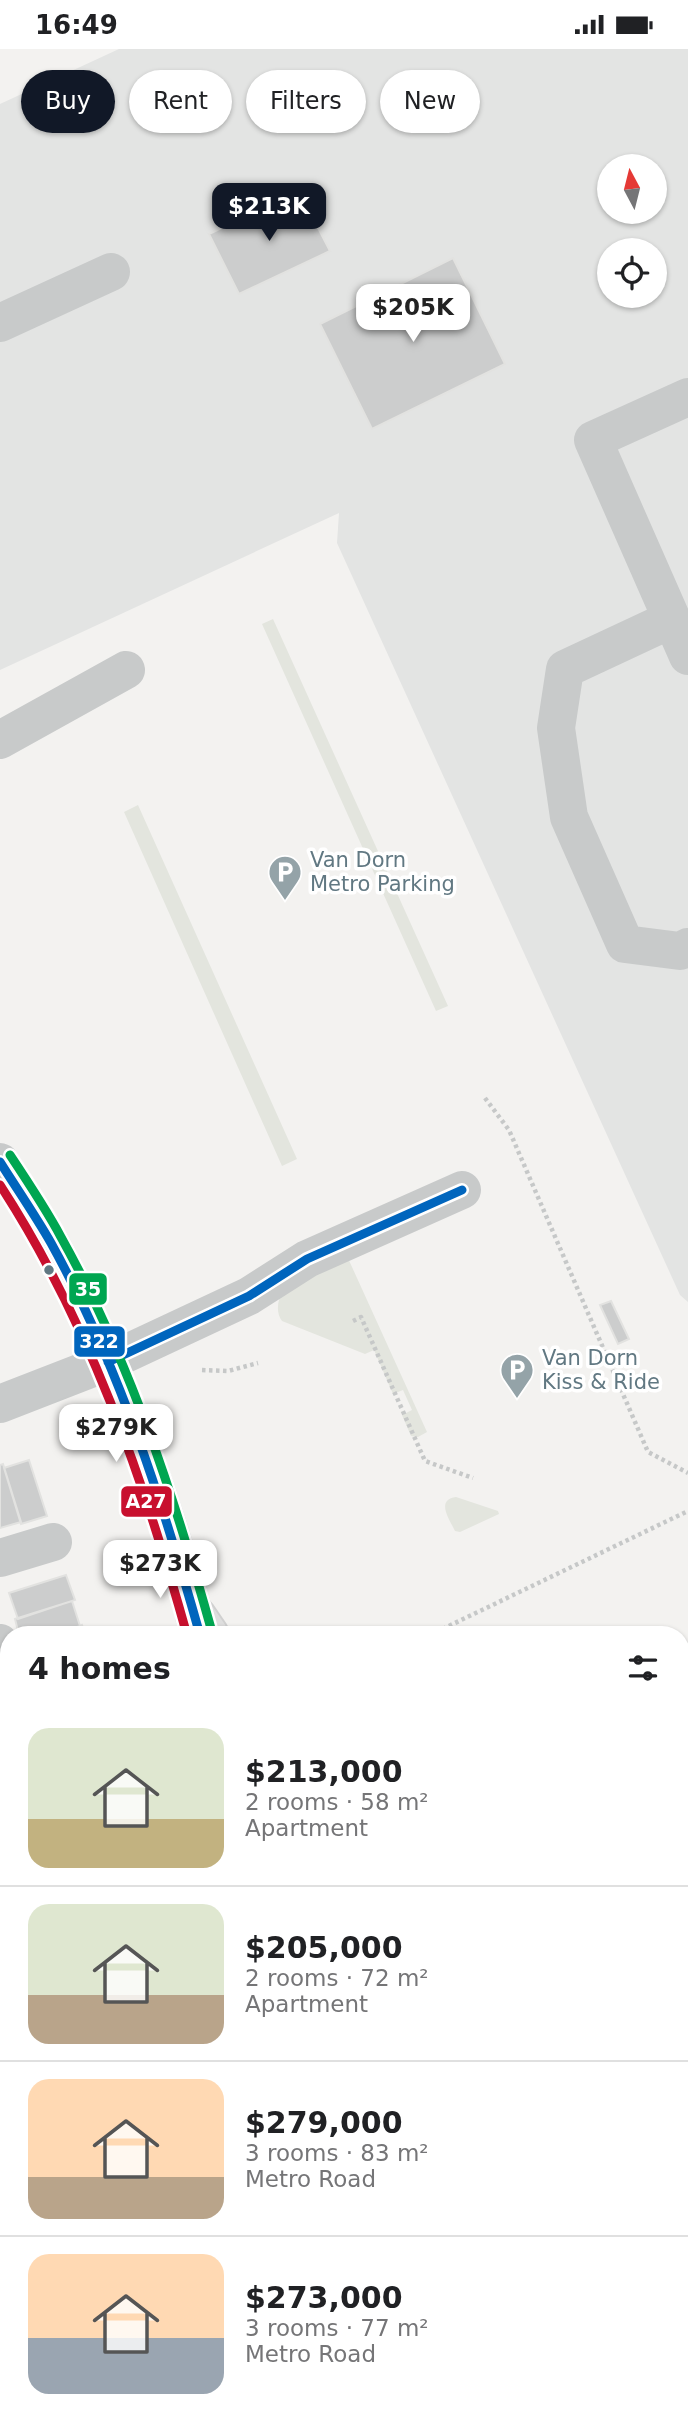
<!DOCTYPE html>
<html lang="en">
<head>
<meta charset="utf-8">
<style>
  body { margin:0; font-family:"DejaVu Sans",sans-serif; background:#f6f6f6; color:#202124; height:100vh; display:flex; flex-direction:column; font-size:26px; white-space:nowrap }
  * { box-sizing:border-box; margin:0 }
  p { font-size:23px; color:#757577 }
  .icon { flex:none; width:38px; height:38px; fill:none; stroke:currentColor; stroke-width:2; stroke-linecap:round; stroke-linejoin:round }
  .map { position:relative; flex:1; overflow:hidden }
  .drawer { position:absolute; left:0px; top:1577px; width:690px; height:800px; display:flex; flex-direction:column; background:#fff; border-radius:28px 28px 0 0; box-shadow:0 2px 5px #0004 }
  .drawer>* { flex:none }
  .top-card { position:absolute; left:21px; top:21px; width:648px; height:63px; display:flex; gap:14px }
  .needle { width:46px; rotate:353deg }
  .tools { position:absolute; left:597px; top:105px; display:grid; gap:14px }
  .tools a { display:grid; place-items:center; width:70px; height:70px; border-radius:50%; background:#fff; box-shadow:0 2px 5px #0004; font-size:35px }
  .price { position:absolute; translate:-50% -60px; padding:0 16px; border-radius:14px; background:#fff; color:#222; font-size:23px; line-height:46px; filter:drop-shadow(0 2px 4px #0008) }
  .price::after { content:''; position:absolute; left:50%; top:42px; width:21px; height:16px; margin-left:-10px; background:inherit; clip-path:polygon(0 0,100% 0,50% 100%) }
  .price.selected { background:#111827; color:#fff }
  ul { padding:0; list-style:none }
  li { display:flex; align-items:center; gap:21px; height:175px; padding:0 28px }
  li+li { border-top:2px solid #e0e0e0 }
  li span { display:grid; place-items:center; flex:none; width:196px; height:140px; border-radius:21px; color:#555 }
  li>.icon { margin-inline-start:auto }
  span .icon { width:84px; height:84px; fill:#fffc; stroke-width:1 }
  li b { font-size:30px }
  h2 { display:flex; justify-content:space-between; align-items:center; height:84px; padding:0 28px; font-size:30px }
  .pill { padding:0 24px; border-radius:32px; background:#fff; box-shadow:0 2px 5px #0004; font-size:24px; line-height:63px }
  .pill.selected { background:#111827; color:#fff }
  .status { display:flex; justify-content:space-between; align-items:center; height:49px; padding:0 35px; background:#fff; direction:ltr }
  .status svg { height:19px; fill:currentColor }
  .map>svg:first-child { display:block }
  .built { fill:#e3e4e3; fill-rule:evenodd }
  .green { fill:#e3e5de }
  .building { fill:#cccdcd; stroke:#e2e2e0; stroke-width:2 }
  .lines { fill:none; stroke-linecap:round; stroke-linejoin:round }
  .major-casing { stroke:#d0d0d0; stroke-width:42 }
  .path { stroke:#c6c8c8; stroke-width:4.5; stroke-dasharray:3.5 3.5; stroke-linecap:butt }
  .minor { stroke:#c8caca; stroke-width:38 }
  .major { stroke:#dedede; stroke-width:38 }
  .rail-casing { stroke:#bec1c1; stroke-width:8 }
  .rail { stroke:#fff; stroke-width:5; stroke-dasharray:16; stroke-linecap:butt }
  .bus-1-casing { stroke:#fff; stroke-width:14 }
  .bus-2-casing { stroke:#fff; stroke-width:14 }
  .bus-3-casing { stroke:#fff; stroke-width:14 }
  .bus-1 { stroke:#0065bd; stroke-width:9 }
  .bus-2 { stroke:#c8102e; stroke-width:9 }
  .bus-3 { stroke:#00a651; stroke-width:9 }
  .bus-dot { fill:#617882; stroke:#fff; stroke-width:2.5 }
  .labels { text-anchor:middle; stroke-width:7; stroke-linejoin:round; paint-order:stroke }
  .poi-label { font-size:21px; fill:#617882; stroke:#fff; text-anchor:start }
  .line-badge { stroke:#fff; stroke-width:2.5 }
  .badge-label { font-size:19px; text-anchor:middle; font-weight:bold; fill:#fff }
</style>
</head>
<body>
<div class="status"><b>16:49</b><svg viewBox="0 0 49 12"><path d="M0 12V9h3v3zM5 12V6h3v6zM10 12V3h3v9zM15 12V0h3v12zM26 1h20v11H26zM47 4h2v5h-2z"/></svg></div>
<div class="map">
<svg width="688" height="2375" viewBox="0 0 688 2375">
  <rect width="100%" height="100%" fill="#f3f2f0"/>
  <path class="built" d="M119,0H688V1253L680,1246L337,494L339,464L0,621V55ZM609,117H654V163H609ZM609,201H654V247H609Z
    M688,1972V2375H0V2182L9,2179V2368H681V1974Z"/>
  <path class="green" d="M273,570L448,957L436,962L262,575Z
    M138,756L297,1110L282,1117L124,763Z
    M347,1207L427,1383L418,1388L411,1387L402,1366L412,1361L403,1341L393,1345L374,1301L365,1305L282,1272C275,1262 278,1251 283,1240Z
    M456,1448L498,1462L499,1465L460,1483L455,1482C450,1471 435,1451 456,1448Z"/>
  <path class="building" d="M299,142L330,202L239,245L209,185Z
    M453,209L505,315L372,380L320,275Z
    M611,1252L629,1290L618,1295L600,1256Z
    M29,1411L47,1467L21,1475L4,1419Z
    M3,1415L21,1473L0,1479V1416Z
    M66,1526L75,1551L18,1570L9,1544Z
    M72,1552L80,1577L53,1586H19L15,1570Z
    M82,1576L85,1586H53L80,1577Z
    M0,1709L4,1719L1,1720L6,1734L0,1736Z
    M9,1733V1762L0,1765V1736Z"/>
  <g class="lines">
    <defs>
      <path id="major" d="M196,1567L209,1586
        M681,1631L688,1627
        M0,1881L9,1878"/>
    </defs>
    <use href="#major" class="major-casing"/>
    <path class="path" d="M485,1049L509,1081L648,1403L688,1424
      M353,1272L361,1268L425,1412L473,1429
      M202,1321L228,1322L258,1314
      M430,1586L688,1462
      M0,1927L9,1924"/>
    <path class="minor" d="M0,274L111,223
      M688,348L593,391L688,607
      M672,570L565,620L556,679L569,768L625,895L680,902L688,898
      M0,691L126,621
      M0,1113C20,1144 41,1175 58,1208C121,1327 165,1456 200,1586
      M0,1355L108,1313L249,1247L307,1210L462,1141
      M0,1509L53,1493
      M0,1594L9,1624
      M681,2357L688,2355
      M294,2368L297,2375
      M629,2375L650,2368"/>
    <use href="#major" class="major"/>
    <defs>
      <path id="rail" d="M681,1911L688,1909
        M0,2120L9,2118"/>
    </defs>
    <use href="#rail" class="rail-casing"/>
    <use href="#rail" class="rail"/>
    <defs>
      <path id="bus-1" d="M0,1113C17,1140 35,1166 51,1194C119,1317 162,1451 200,1586
        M108,1313L249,1247L307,1210L462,1141"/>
      <path id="bus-2" d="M0,1136C89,1273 143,1428 187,1586"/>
      <path id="bus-3" d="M10,1106C28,1133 46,1160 61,1188C130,1312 174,1447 212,1583"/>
    </defs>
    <use href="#bus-1" class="bus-1-casing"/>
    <use href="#bus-2" class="bus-2-casing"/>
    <use href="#bus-3" class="bus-3-casing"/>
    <use href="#bus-1" class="bus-1"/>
    <use href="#bus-2" class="bus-2"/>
    <use href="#bus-3" class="bus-3"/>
  </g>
  <defs>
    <symbol id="parking-pin" viewBox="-11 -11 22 30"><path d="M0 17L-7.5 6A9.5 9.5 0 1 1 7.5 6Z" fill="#94a3a8" stroke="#fff"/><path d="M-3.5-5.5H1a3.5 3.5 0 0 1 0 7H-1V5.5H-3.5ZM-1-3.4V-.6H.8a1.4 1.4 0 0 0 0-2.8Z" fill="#fff"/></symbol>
  </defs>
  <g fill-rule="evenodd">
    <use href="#parking-pin" x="266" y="804" width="38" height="52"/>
    <use href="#parking-pin" x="498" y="1302" width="38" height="52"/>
  </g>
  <circle class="bus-dot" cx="49" cy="1221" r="6"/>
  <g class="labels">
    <g class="poi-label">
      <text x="310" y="818">Van Dorn<tspan x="310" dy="24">Metro Parking</tspan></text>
      <text x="542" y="1316">Van Dorn<tspan x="542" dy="24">Kiss &amp; Ride</tspan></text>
    </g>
  </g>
  <g class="line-badge">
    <rect x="68" y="1223" width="40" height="34" rx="7" fill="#00a651"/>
    <rect x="73" y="1276" width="53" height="33" rx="7" fill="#0065bd"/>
    <rect x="120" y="1436" width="53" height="33" rx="7" fill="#c8102e"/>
  </g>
  <g class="badge-label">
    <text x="88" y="1247">35</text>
    <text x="99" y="1299">322</text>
    <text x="146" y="1459">A27</text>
  </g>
</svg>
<div class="tools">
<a><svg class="needle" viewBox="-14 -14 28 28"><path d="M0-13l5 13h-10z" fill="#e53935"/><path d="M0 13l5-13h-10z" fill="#757577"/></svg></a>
<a><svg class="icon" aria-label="locate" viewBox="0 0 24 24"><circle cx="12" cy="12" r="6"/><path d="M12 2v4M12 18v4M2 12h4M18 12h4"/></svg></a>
</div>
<b class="price selected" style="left:269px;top:194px">$213K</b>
<b class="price" style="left:413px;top:295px">$205K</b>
<b class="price" style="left:116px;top:1415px">$279K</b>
<b class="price" style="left:160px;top:1551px">$273K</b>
<div class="top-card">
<a class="pill selected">Buy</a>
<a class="pill">Rent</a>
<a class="pill">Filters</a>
<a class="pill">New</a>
</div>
<section class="drawer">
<h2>4 homes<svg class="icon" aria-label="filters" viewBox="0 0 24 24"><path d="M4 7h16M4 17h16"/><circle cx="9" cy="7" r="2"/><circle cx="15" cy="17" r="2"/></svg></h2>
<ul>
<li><span style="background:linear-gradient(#dfe7d0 65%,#c2b280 0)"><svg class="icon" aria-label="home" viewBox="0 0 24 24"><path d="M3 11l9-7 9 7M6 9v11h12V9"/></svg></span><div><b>$213,000</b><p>2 rooms · 58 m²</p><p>Apartment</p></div></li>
<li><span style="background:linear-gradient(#dfe7d0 65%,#b9a48a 0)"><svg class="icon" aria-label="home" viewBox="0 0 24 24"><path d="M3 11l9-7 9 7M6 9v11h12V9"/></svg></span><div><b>$205,000</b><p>2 rooms · 72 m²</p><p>Apartment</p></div></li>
<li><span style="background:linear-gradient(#ffd9b3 70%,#b9a48a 0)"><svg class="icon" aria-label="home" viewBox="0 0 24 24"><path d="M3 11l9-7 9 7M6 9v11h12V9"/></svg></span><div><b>$279,000</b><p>3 rooms · 83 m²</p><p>Metro Road</p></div></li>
<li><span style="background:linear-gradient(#ffd9b3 60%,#9aa5b1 0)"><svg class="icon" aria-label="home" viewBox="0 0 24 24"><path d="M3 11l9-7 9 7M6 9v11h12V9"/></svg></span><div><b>$273,000</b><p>3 rooms · 77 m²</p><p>Metro Road</p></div></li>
</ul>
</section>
</div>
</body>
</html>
